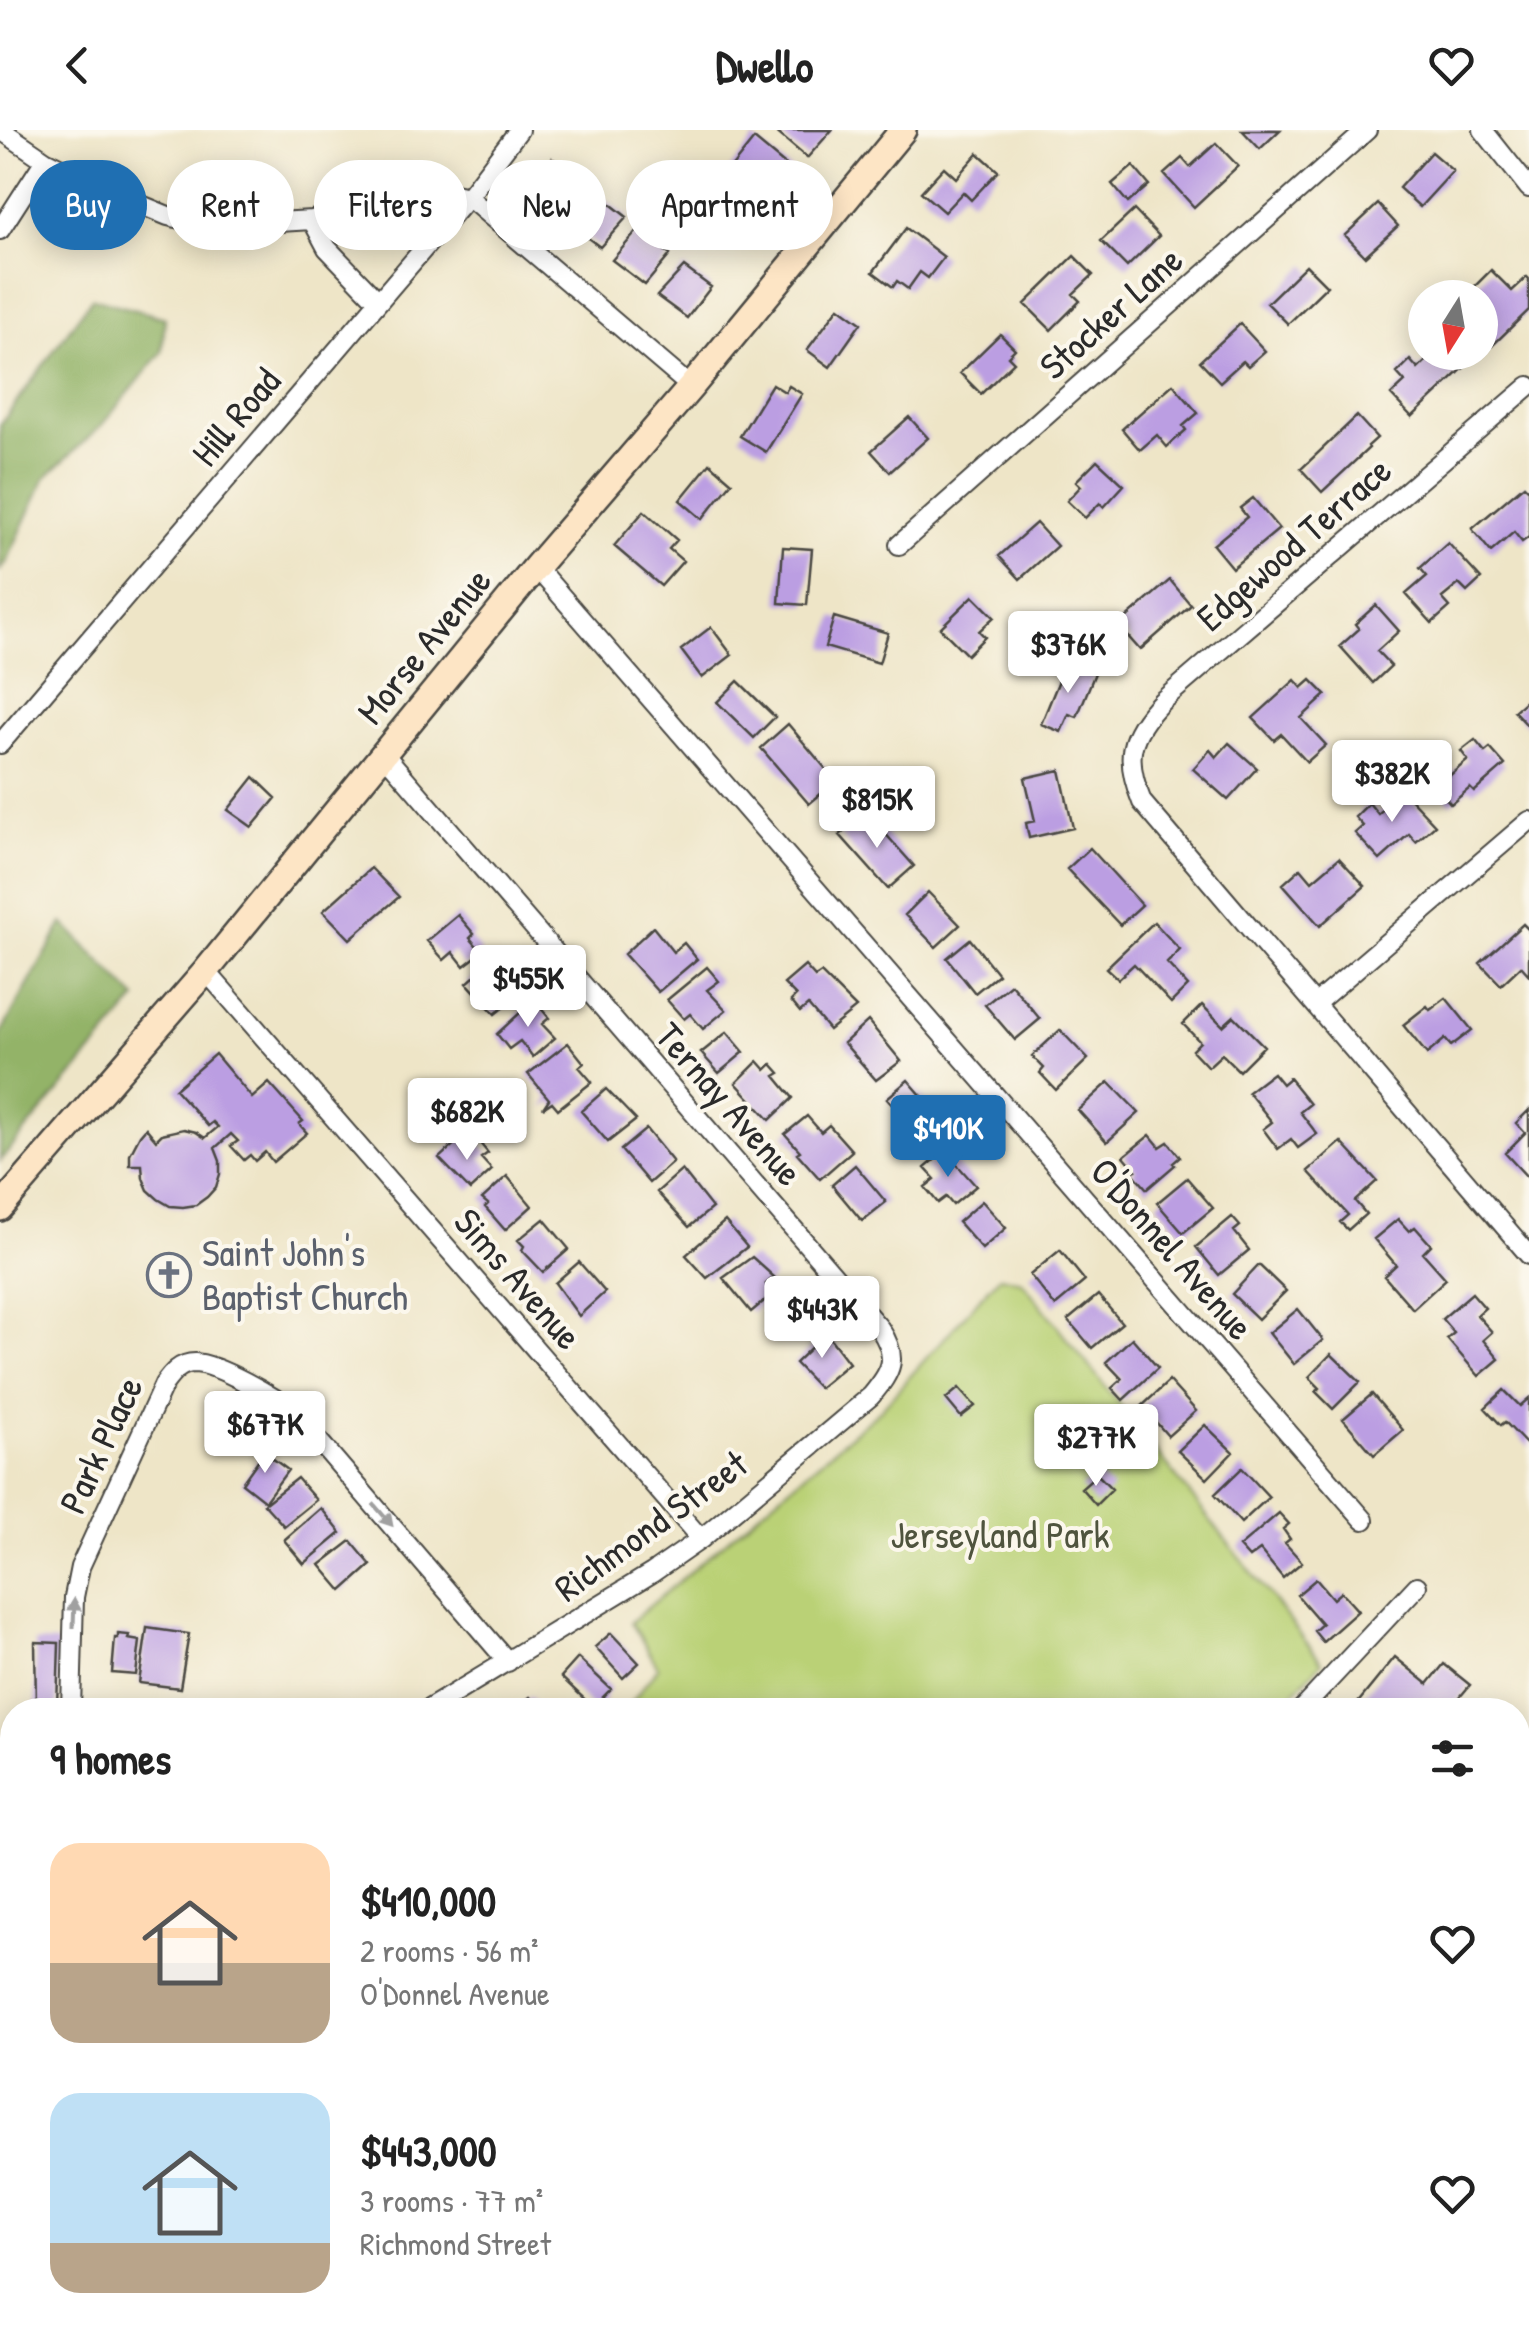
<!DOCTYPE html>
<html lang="en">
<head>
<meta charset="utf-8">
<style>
  body { margin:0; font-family:"Patrick Hand",sans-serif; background:#f6f6f6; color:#222; height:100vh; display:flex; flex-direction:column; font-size:38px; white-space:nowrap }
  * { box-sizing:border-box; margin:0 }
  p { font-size:32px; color:#767676 }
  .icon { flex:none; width:55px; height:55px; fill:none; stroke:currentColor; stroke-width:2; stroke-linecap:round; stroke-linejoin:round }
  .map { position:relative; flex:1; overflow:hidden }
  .panel { position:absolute; left:0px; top:1568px; width:1530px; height:642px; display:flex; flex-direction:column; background:#fff; border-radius:40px 40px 0 0; box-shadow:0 5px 25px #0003 }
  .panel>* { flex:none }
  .guide { position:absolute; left:30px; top:30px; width:1000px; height:90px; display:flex; gap:20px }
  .needle { width:65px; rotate:191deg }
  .fabs { position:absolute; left:1408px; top:150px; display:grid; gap:20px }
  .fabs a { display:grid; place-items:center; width:90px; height:90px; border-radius:50%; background:#fff; box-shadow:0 5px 25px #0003; font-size:50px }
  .price { position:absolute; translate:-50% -85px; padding:0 22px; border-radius:10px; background:#fff; color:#222; font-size:32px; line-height:65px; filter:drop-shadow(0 2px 5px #0008) }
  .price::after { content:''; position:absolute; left:50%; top:60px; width:30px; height:22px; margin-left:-15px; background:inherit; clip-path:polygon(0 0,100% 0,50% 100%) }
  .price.selected { background:#1f6fb2; color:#fff }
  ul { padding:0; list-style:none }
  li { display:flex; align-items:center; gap:30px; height:250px; padding:0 50px }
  li span { display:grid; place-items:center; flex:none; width:280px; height:200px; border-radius:30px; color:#555 }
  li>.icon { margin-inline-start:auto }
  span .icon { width:120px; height:120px; fill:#fffc; stroke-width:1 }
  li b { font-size:42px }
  h2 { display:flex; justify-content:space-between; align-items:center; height:120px; padding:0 50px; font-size:42px }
  .pill { padding:0 35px; border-radius:45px; background:#fff; box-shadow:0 5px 25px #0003; font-size:35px; line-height:90px }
  .pill.selected { background:#1f6fb2; color:#fff }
  header { display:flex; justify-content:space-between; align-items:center; height:130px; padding:0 50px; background:#fff; font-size:45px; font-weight:700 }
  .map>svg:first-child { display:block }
  .green { fill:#bad176; stroke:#727e50; stroke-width:2.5 }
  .forest { fill:#93b367; stroke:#5f6f49; stroke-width:2.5 }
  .building { fill:#bb9ee2 }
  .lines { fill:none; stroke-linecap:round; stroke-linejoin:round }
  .street-casing { stroke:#484742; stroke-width:22 }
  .secondary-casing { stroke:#484742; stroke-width:30 }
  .street { stroke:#fff; stroke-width:18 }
  .secondary { stroke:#fde5c5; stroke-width:25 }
  .oneway { fill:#a0a0a0 }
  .labels { text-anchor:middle; stroke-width:8; stroke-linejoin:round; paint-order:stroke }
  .street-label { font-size:38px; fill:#2b2b2b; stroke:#fbf7ec }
  .worship-label { font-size:38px; fill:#5b616d; stroke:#fbf7ec; text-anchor:start }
  .park-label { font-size:38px; fill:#4f543e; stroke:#fbf7ec }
</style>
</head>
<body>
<header><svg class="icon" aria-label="back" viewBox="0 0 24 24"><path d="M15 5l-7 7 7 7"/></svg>Dwello<svg class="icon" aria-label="heart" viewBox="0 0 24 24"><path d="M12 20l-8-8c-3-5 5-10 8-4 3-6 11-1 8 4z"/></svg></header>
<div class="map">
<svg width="1529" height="2208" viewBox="0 0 1529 2208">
  <rect width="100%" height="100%" fill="#fbf7ec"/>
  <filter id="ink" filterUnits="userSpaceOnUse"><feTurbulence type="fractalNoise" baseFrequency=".01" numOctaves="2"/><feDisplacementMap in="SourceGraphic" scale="20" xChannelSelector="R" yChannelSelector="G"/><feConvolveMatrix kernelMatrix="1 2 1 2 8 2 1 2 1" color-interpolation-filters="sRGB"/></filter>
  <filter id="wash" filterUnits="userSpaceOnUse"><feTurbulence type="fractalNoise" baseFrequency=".0048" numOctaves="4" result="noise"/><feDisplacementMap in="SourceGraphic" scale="40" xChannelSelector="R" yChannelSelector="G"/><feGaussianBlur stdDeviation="2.25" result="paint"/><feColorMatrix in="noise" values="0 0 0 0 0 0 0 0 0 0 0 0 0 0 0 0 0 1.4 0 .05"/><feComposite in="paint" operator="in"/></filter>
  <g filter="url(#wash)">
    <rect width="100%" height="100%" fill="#eee5c7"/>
    <path class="green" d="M1000,1146L1022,1151L1322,1532L1278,1580H1149L1145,1576L1141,1580H626L658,1537L631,1492L879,1281Z
      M0,1662H12V1959L0,1945Z
      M230,2198H860L872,2208H240Z"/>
    <path class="forest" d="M92,168L165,188L162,222L101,296L45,348L6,433L0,440V295Z
      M63,793L137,869L0,1031V905Z"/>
    <g id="blocks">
      <path class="building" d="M774,0H832L807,28Z
        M1242,0H1280L1260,19Z
        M754,9L795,43L767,75L726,44Z
        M1216,13L1238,36L1194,77L1164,44L1182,28L1190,37Z
        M1431,22L1453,41L1420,77L1399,58Z
        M978,23L998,41L971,70L963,62L944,82L921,62L944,37L956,48Z
        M552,28L584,53L558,82L528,58Z
        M1133,36L1149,55L1128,73L1112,54Z
        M715,52L753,87L721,118L688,89Z
        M594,61L627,87L600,117L568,93Z
        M1378,74L1398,96L1365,126L1345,105Z
        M1134,80L1159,106L1127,137L1101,111Z
        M906,98L944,127L928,148L920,142L908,159L897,151L893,157L873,142Z
        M639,99L670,125L645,155L612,130Z
        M1074,126L1093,145L1073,164L1080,171L1051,200L1025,174Z
        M1306,135L1327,156L1288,194L1267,173Z
        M684,137L711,157L687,188L657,166Z
        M1491,140L1512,161L1527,147L1529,149V180L1492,216L1480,204V168H1463Z
        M839,177L861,193L830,237L807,220Z
        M1240,194L1265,221L1248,236L1243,231L1220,252L1200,231Z
        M1000,204L1015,219L1008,226L1014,232L981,264L960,243Z
        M1435,222H1461L1470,232L1412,287L1391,265L1405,252L1397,243L1410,230L1418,239Z
        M772,254L785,262L789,256L802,264L766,322L740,306Z
        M1173,254L1198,283L1183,296L1186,300L1167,317L1157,305L1140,320L1122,299Z
        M1357,286L1377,308L1368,316L1369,318L1322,362L1301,339Z
        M909,287L928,308L890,342L871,321Z
        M1097,330L1124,355L1104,377L1100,373L1085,388L1067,371L1081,356L1076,351Z
        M710,333L732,352L702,389L680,370Z
        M1524,355L1529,360V407L1522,412L1514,402L1491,422L1472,399Z
        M1253,368L1279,399L1232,438L1213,415L1247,387L1240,378Z
        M644,381L677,410L669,419L683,431L661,456L614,416Z
        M1036,393L1057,416L1020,449L999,426Z
        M1448,413L1481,449L1467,462L1459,454L1442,468L1450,477L1432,493L1406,464L1427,446L1420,438Z
        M783,417L812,419L807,475L779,473Z
        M1170,450L1191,475L1140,520L1118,495Z
        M973,466L994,487L979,501L985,507L967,525L940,498Z
        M1376,475L1399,501L1377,521L1391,536L1373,553L1340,516L1359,499L1355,494Z
        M834,487L888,503L879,533L825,517Z
        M711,497L732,525L702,548L681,520Z
        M1067,531L1095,543L1077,587L1069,584L1061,602L1041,594Z
        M1295,550L1302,558L1311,550L1326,565L1301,588L1326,615L1307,632L1281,604L1274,610L1253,588Z
        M738,551L775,587L754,608L717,572Z
        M1529,568V597L1514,581Z
        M788,594L836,651L809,674L761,618Z
        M1475,610L1485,622L1490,618L1505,635L1474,662L1470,658L1451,674L1436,657L1468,630L1461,621Z
        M1229,613L1257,638L1228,670L1193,639L1210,620L1216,627Z
        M1060,640L1073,698L1029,708L1026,693L1035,691L1025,648Z
        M254,647L276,668L252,697L228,680Z
        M1403,661L1435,695L1416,712L1409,704L1380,730L1355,703L1363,696L1355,687L1369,673L1378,684Z
        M866,682L914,736L888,759L840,705Z
        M1090,718L1142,775L1120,795L1067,739Z
        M1339,728L1365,756L1320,796L1283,754L1301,738L1312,751Z
        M371,738L399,767L350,809L323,781Z
        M928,762L960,795L936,817L905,785Z
        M458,785L474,804L470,808L482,822L464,836L453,822L444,830L427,811Z
        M1154,792L1180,820L1167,833L1188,856L1171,873L1134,834L1118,849L1106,838Z
        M1523,794L1529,800V845L1521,836L1501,855L1480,833Z
        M653,797L673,822L684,813L697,829L658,862L624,824Z
        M970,809L998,844L975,863L947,828Z
        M494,829L506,845L508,842L524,861L495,884L467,853Z
        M805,836L815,847L821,843L856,878L829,900L808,875L800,882L791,871L796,866L784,854Z
        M707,837L719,851L707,860L726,880L703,899L690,884L684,889L667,870Z
        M1011,854L1040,889L1015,910L985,875Z
        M1446,868L1472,900L1451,916L1445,909L1427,924L1403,895L1427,876L1430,880Z
        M534,870L549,888L542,894L555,908L533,927L520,911L509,919L497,904Z
        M1202,875L1223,896L1234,886L1264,916L1239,941L1222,924L1208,937L1192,920L1200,912L1183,894Z
        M868,891L901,931L876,950L844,913Z
        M1060,900L1088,929L1056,960L1040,943L1044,938L1032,926Z
        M727,902L744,922L719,943L701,923Z
        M568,913L584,933L579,937L592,952L558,979L552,972L543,978L549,969L528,944Z
        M215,924L252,968L269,953L303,991L299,994L307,1003L273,1032L265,1022L255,1031L250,1025L244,1030L231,1016L238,1011L231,1004L215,1018L220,1031V1044L216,1057L207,1067L196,1075L183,1077L170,1076L158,1069L148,1060L143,1048L142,1035H130V1024L140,1005L146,998L156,1010L162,1004L184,999L196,1002L205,1008L218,997L213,992L208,996L175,959Z
        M758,931L766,940L772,934L780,943L775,946L793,968L770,990L736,953Z
        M1273,943L1282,954L1289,948L1310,974L1300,982L1317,1004L1298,1018L1291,1009L1278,1019L1263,999L1272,992L1248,962Z
        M908,950L929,974L933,971L946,986L922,1007L887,968Z
        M1109,952L1139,983L1107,1012L1078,980Z
        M606,959L636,990L608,1012L581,981Z
        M1529,980V1049L1505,1023L1525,1003L1516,993Z
        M807,986L821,1002L829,995L852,1021L820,1049L797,1023L800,1021L785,1004Z
        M646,999L673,1032L649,1053L621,1020Z
        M1150,1005L1160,1017L1168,1012L1180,1027L1173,1033L1175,1035L1147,1059L1132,1042L1136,1040L1124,1026Z
        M461,1008L472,1018L479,1012L488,1023L481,1028L492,1040L470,1060L439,1028Z
        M1341,1012L1377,1051L1355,1071L1366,1084L1348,1100L1340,1092L1348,1085L1308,1041Z
        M945,1021L976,1056L953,1075L946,1067L938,1073L925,1057L935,1049L925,1038Z
        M855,1035L886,1072L862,1091L832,1055Z
        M682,1040L712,1078L689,1097L657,1062Z
        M507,1046L532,1076L505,1100L485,1077L488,1074L482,1069Z
        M1187,1048L1213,1078L1183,1103L1157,1073Z
        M982,1071L1006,1098L982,1119L958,1092Z
        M1232,1087L1240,1096L1234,1101L1249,1120L1219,1145L1196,1117Z
        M544,1089L569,1119L543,1142L522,1120L524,1116L518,1110Z
        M1398,1089L1409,1101L1415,1097L1431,1115L1423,1123L1446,1149L1413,1179L1384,1146L1396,1135L1374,1109Z
        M725,1091L747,1117L707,1148L686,1125Z
        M1060,1120L1085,1151L1055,1176L1030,1145Z
        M752,1127L774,1147L766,1154L775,1162L751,1182L723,1148Z
        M579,1132L605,1162L579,1186L555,1153Z
        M1259,1135L1286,1161L1258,1189L1232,1164Z
        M791,1162L812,1190L789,1209L767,1185Z
        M1472,1163L1485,1178L1477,1185L1492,1202L1483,1210L1499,1229L1479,1246L1447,1209L1454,1203L1442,1189Z
        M1098,1165L1122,1193L1092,1218L1068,1190Z
        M1298,1179L1323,1210L1294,1234L1269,1203Z
        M826,1203L849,1233L819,1258L795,1233Z
        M1132,1208L1158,1238L1123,1270L1112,1258L1122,1249L1106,1232Z
        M1331,1224L1360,1252L1333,1279L1316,1262L1320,1258L1309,1247Z
        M1169,1251L1196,1281L1168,1306L1142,1276Z
        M959,1258L975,1276L961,1287L946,1269Z
        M1504,1260L1520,1276L1529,1268V1317L1505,1292L1501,1295L1485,1278Z
        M1372,1264L1403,1300L1374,1325L1343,1289Z
        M1205,1295L1233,1322L1207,1349L1178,1321Z
        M264,1322L288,1340L265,1371L242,1353Z
        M1242,1338L1269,1367L1241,1393L1215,1364Z
        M1097,1344L1112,1359L1096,1375L1081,1358Z
        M297,1348L316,1370L284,1396L264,1374Z
        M321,1378L341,1403L304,1434L284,1410Z
        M1279,1383L1289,1394L1283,1399L1290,1409L1285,1413L1302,1432L1283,1448L1260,1420L1249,1428L1239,1417Z
        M351,1411L371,1435L342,1461L320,1435Z
        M1316,1449L1333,1469L1341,1462L1358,1481L1323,1512L1314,1501L1322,1494L1297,1465Z
        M147,1498L189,1504L180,1558L139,1553Z
        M611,1503L639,1533L623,1548L595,1517Z
        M118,1504L129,1505L128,1509L140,1511L136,1545L112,1543L115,1508H118Z
        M35,1512L59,1513L57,1577L36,1576Z
        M1395,1527L1428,1554L1444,1534L1470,1555L1449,1580H1352Z
        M578,1528L611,1559L603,1567L606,1569L596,1580L561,1547Z
        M530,1567L541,1580H513Z
        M1518,2012L1529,2024V2034L1518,2045Z
        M1518,2163L1529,2164V2188L1518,2187Z
        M992,2198H1101L1093,2208H1005Z"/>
    </g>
  </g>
  <g filter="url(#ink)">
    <use href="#blocks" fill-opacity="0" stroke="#484742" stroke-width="2.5"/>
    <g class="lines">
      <defs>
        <path id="street" d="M1,0L45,30L105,60L168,86L212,96L312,90L415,59L441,61L468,67L691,257
          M1483,0L1529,58
          M312,90L327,118L378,171
          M0,100L45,30
          M1529,256L1162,571C1128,606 1124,628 1142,672L1529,1125
          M899,415L1367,0
          M536,437L1364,1390
          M0,614L468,67L519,0
          M384,624L880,1199C899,1228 892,1241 871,1266L701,1409L652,1443L427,1580
          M206,841L701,1409
          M1315,874L1529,691
          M71,1580L74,1467L80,1437L164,1254C172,1243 180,1233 195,1233C218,1234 275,1267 294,1282L508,1532
          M1301,1580L1417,1456
          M1518,1874L1529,1864
          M0,2103L12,2099"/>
        <path id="secondary" d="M0,1078L206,841L536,437L691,257L903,0
          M0,1625H12
          M0,1960L12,1974
          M217,2198L226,2208
          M911,2198L922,2208"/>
      </defs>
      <use href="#street" class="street-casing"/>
      <use href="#secondary" class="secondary-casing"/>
      <use href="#street" class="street"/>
      <use href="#secondary" class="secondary"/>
    </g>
    <defs><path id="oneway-solid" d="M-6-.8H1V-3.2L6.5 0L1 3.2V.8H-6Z" transform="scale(2.5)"/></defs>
    <g class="oneway">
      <use href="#oneway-solid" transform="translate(383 1385) rotate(49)"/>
      <use href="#oneway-solid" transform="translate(74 1483) rotate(-88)"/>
    </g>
  </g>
  <defs>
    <symbol id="church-ring" viewBox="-11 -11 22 22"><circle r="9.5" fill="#fbf7ec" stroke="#6b7280" stroke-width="1.5"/><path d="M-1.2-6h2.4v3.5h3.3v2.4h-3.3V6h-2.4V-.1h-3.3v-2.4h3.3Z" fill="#6b7280"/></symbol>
  </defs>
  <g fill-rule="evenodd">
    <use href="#church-ring" x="144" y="1120" width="50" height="50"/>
  </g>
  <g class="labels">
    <g class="street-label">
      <text transform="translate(1111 183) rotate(-42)" y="13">Stocker Lane</text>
      <text transform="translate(236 287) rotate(-50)" y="13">Hill Road</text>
      <text transform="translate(1294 414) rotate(-41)" y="13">Edgewood Terrace</text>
      <text transform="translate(424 516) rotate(-51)" y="13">Morse Avenue</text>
      <text transform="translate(729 974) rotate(49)" y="13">Ternay Avenue</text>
      <text transform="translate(1172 1119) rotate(49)" y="13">O'Donnel Avenue</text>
      <text transform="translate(518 1149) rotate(49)" y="13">Sims Avenue</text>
      <text transform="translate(101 1315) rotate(-65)" y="13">Park Place</text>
      <text transform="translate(651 1396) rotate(-36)" y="13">Richmond Street</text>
    </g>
    <g class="worship-label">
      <text x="202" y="1136">Saint John's<tspan x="202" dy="44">Baptist Church</tspan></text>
    </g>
    <g class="park-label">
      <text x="1000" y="1418">Jerseyland Park</text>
    </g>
  </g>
</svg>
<div class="fabs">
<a><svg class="needle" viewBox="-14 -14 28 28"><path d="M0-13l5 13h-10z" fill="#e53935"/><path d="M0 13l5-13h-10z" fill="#767676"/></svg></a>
</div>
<b class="price" style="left:1068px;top:566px">$376K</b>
<b class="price" style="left:1392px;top:695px">$382K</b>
<b class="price" style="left:877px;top:721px">$815K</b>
<b class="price" style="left:528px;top:900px">$455K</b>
<b class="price" style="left:467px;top:1033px">$682K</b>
<b class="price selected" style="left:948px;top:1050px">$410K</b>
<b class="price" style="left:822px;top:1231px">$443K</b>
<b class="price" style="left:265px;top:1346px">$677K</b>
<b class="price" style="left:1096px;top:1359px">$277K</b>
<div class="guide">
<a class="pill selected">Buy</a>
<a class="pill">Rent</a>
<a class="pill">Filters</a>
<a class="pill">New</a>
<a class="pill">Apartment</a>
</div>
<section class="panel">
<h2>9 homes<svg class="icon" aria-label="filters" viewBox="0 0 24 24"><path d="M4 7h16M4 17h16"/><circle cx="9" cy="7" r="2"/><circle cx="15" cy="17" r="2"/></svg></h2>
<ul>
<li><span style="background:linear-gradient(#ffd9b3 60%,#b9a48a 0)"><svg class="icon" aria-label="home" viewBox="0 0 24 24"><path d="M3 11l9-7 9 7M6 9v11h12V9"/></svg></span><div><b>$410,000</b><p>2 rooms · 56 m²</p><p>O'Donnel Avenue</p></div><svg class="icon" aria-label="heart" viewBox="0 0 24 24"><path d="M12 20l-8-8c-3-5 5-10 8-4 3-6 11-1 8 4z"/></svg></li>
<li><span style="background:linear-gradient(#bfe0f5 75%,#b9a48a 0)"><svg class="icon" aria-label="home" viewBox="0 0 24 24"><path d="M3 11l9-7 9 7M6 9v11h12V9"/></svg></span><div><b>$443,000</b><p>3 rooms · 77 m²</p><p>Richmond Street</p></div><svg class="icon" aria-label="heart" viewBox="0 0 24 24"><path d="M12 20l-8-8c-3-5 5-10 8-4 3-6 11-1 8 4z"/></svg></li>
</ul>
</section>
</div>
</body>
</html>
